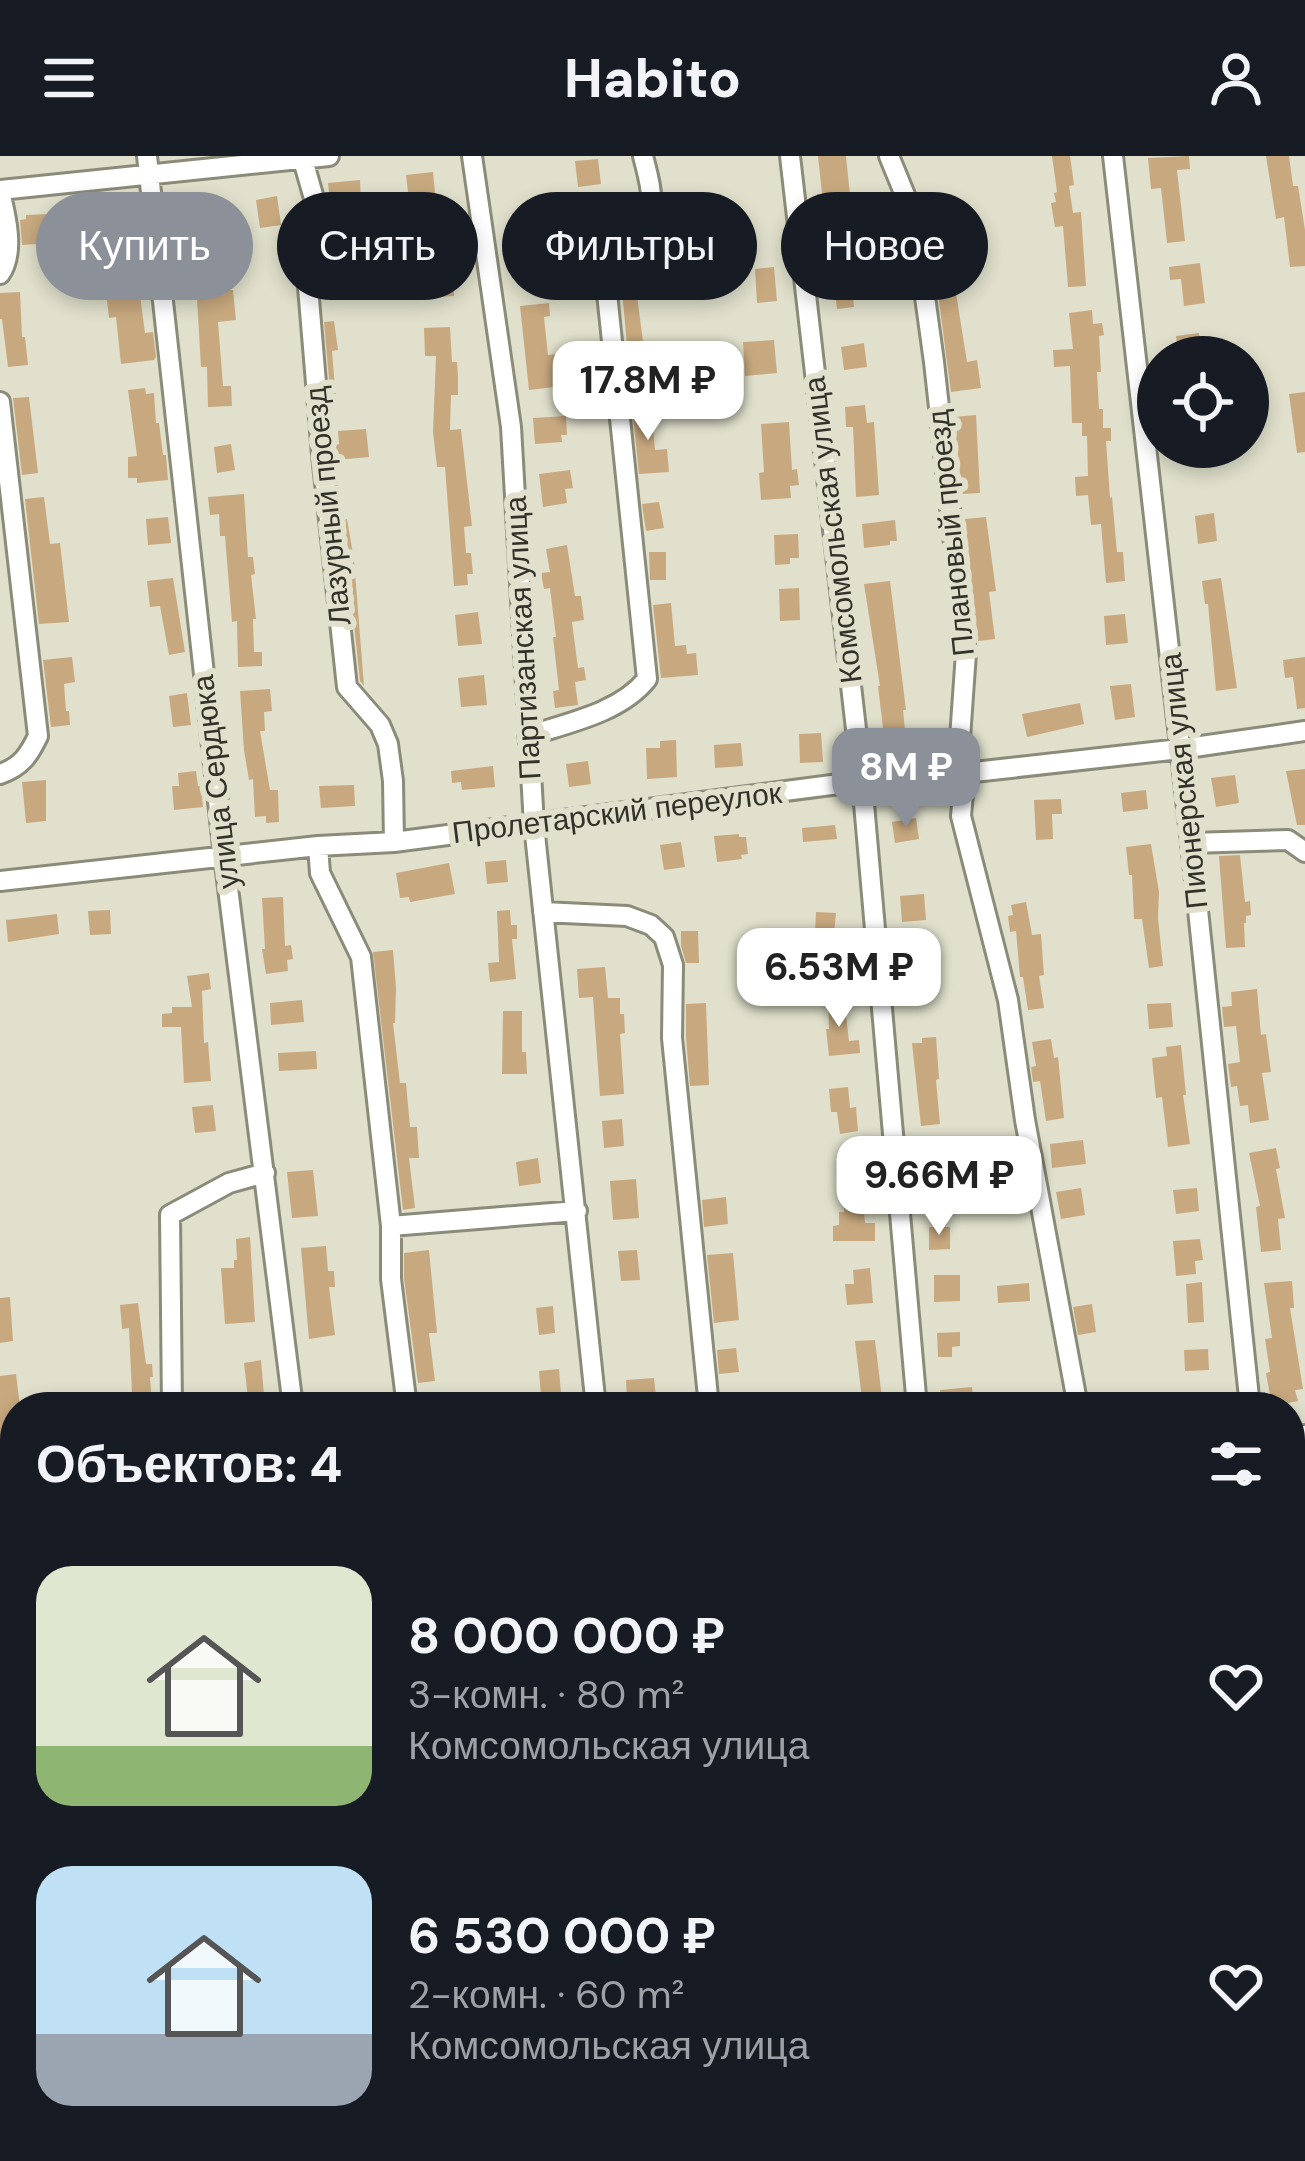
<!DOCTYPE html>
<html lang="ru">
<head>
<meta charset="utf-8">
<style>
  body { margin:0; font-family:"DM Sans",sans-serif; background:#20242c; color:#f1f3f6; height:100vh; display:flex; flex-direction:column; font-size:45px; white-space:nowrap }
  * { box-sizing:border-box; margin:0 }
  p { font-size:39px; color:#9ea1a6 }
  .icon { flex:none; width:66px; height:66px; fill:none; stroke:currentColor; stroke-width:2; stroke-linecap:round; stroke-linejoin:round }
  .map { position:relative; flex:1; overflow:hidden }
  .details { position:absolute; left:0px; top:1236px; width:1305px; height:771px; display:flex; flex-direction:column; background:#171b24; border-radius:48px 48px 0 0; box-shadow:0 6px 18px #0003 }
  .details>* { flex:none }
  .guide { position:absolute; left:36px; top:36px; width:1233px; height:108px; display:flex; gap:24px }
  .controls { position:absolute; left:1137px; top:180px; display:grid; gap:24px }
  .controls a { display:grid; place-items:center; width:132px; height:132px; border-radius:50%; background:#171b24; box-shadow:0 6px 18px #0003; font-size:60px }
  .price { position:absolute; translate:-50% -102px; padding:0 27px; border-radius:24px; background:#fff; color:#222; font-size:39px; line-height:78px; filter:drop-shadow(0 3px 6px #0008) }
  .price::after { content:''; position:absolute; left:50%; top:72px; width:36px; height:27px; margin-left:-18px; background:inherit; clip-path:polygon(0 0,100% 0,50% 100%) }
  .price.selected { background:#8c9099; color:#fff }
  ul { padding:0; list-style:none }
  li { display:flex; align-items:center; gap:36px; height:300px; padding:0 36px }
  li span { display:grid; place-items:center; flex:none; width:336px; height:240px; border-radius:36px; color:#555 }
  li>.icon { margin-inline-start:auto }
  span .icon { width:144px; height:144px; fill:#fffc; stroke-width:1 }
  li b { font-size:51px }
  h2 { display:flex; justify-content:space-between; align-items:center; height:144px; padding:0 36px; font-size:51px }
  .pill { padding:0 42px; border-radius:54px; background:#171b24; box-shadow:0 6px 18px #0003; font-size:42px; line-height:108px }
  .pill.selected { background:#8c9099; color:#fff }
  header { display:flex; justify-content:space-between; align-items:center; height:156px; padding:0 36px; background:#171b24; font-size:54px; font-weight:800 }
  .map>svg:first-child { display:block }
  .building { fill:#c8a97f }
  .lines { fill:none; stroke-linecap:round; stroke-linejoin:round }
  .minor-casing { stroke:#8b8b79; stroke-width:24 }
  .minor { stroke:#fff; stroke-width:18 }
  .labels { text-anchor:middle; stroke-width:12; stroke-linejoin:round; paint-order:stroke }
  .street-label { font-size:30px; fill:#32322a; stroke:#e0e0cc }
</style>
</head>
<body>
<header><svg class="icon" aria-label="menu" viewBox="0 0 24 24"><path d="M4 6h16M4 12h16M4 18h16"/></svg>Habito<svg class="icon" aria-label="person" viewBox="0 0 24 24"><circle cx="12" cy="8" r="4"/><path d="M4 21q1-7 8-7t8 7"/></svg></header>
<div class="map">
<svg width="1305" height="2005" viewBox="0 0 1305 2005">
  <rect width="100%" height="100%" fill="#e0e0cc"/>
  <path class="building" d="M818,0H846L853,70L826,74Z
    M1052,0H1070L1074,29L1069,30L1073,57L1081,56L1086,130L1068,131L1063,70L1055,71L1051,47L1056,46L1054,37L1057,36Z
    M1189,0L1190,13L1177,14L1185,85L1167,87L1161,32L1151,33L1148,2Z
    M1266,0H1289L1293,30H1298L1305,74V110L1290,111L1284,61L1276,63Z
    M598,3L601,28L578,31L575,5Z
    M433,16L436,47L423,49V43L409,44L406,19Z
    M360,24L361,44L343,45L344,63L332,64L328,27Z
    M133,38L134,64L104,66L102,40Z
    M217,40L220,67L204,70L203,63L190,65L186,43Z
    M277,40L281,69L260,72L256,44Z
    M50,58L52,87L22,89L20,64L26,63V59Z
    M953,62L956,88L933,91L929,65Z
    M534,71V99H513L512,72Z
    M444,77L449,116H453L454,140L437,141L436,103L430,104L427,79Z
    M636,98L641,131L636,132L644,193H650L651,221L630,222L619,101Z
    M221,100L225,134H233L236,164L218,166L223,230H231L232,250L208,251L207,211H201L195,108L206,106V102Z
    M854,102L856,119L851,120L854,151L837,153L831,105Z
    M1200,107L1205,147L1184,150L1181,123L1170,124L1169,111Z
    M139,108L140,124H138L145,177L153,176L156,201L154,204L121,208L116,161L109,162L107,144H111L109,110Z
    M774,111L777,145L757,147L755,113Z
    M952,112L967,206L977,204L981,232L951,236L935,115Z
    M20,136L22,181H25L28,209L8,211L2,163H0V137Z
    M549,147L550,160L544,161L548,199L565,197L567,213L561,214L563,230L529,234L520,150Z
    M1092,154L1093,168L1102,167L1104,179L1099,180L1101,216H1097L1099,253H1103V272H1111V285H1106L1110,342L1112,341L1117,396H1123L1125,425L1106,427L1101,368L1091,369L1088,339L1076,340L1075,321L1088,320L1087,280H1082V267H1072L1070,210L1054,211L1053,194L1073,193L1069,157Z
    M334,165L338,194L332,195L336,245L331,246L324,166Z
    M450,171L452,206H457L458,221V239H451L450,274L461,273L472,370L464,371L466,397H471L473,418H467L468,429L454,430L445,311H437L433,276L436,200H425L424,172Z
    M1199,177L1202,201H1179L1176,180Z
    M774,184L777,217L745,220L743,186Z
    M864,187L867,211L844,214L841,191Z
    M145,232L146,238L154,237L156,267H159L163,299H166L168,324L137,327V322H128V301L137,300L128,234Z
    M1305,236V296L1297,297L1289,238Z
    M29,241L38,317L22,319L13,242Z
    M651,248L655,294L667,293L669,316L639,318L632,250Z
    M865,249L867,267L874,266L879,339L856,341L853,271H846L845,251Z
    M976,259L980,337L962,338L954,261Z
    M566,260L567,279H561L562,286L535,288L533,262Z
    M789,266L792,314L797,313L799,329L790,330L791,342L761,344L759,317L764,316L761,268Z
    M366,273L369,301L336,304L335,289L339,288L338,275Z
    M231,288L235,314L217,317L214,291Z
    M570,314L573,332L565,333L567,347L543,351L539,318Z
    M244,338L248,401H253L255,418L251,419L256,463H253L254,496H262V510L238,511L237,465L232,466L225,380H220L219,358L210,359L208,341Z
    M44,341L50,388L60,387L69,466L39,468L25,343Z
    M659,346L664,372L646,375L642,348Z
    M1214,357L1217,385L1198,388L1195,360Z
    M168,361L171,387L148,389L146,363Z
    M986,361L996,435L989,436L995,483L978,485L965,363Z
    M347,363L354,404L364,530L360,525L343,364Z
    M895,364L897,385H890V389L864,392L862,368Z
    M798,378L799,402H790V408L775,409L774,379Z
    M567,389L575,440H581L584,464L572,466L578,512L584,511L586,524L575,526L578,549L555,552L553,535L559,534L553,481H556L550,432L544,433L541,417L550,416L546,393Z
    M649,396H666V424H650Z
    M173,422L185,496L169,499L160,450L150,451L147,425Z
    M1221,422L1237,532L1216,535L1208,448H1205L1202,425Z
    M890,425L906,554H903L907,595L886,597L878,530H880L864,428Z
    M799,432L800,464L780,465L779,433Z
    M671,447L675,490L686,489L687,498L696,497L698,519L661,522L653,449Z
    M478,456L482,488L458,490L455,459Z
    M1125,458L1128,487L1106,489L1104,460Z
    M72,501L75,526L64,528L66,555H69L70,569L51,571L43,504Z
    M1305,501V552L1297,553L1293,521L1285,522L1283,504Z
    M484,519L487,549L461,551L458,522Z
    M1131,528L1135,561L1115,564L1110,530Z
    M270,533L272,555L264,556L265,575H260L270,634H278L279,666L266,667V660L255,661L253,623L249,624L244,594L240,535Z
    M187,537L191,569L173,571L169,540Z
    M1080,547L1084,568L1027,581L1022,558Z
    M821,577L823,606L800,607L799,578Z
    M676,584L677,621L647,623L646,592H660V585Z
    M741,587L743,610L715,612L714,589Z
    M588,605L591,628L569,631L566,608Z
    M493,610L495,631L462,634L461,626L452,627L451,615Z
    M1305,613V669H1297L1286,615Z
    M196,615L198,630H201L203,651L174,654L172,630H179L178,617Z
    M1235,619L1239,647L1216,651L1211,622Z
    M46,624V665L26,667L22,626Z
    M354,629L355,650L321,652L319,630Z
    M1146,634L1148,653L1123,656L1121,637Z
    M1061,643L1062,658H1052L1053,683L1036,684L1034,644Z
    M916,662L919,683L895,687L892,666Z
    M835,669L837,683L803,686L802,672Z
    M739,678V681H746L748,698L741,699L742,703L717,706L714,680Z
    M681,686L685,711L664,714L660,689Z
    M1151,688L1159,736L1158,762L1163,810L1149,812L1142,763H1134L1132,719H1129L1126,691Z
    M1240,699L1245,746L1250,745L1251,759L1246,760V767H1244L1245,791L1226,792L1219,700Z
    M506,704L508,726L487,728L485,706Z
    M449,707L455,738L410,746L409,741L400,742L396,717Z
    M924,738L926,764L902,766L900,740Z
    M283,741L285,790L291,789L293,803L287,804L288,815L266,818L262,793H265L262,742Z
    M1026,746L1032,779L1041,778L1044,819L1039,820L1044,852L1028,854L1023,821H1020L1016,775L1010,776L1008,760L1013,759L1011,749Z
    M110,754L111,778L90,779L88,755Z
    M510,754L511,769H517V783H512L516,823L490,826L488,807L499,806L497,755Z
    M816,756L836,757L833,788L835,821L809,823L808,801L814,800Z
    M57,758L59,778L8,786L6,764Z
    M681,775H698L699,807H686L681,790Z
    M393,794L396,832L395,867H393L400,927H406L410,971H417L419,1002H409L415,1052L403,1054L373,796Z
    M922,801L925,843L910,844L909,822L897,823L895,803Z
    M605,811L608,842H620V858H624L625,877L620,878L624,938L600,940L593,841L579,842L577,813Z
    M209,817L211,833L202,835L204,887L208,886L211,925L184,927L181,871H162V858L172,857V851H192L187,820Z
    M1257,833L1261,879L1266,878L1271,916L1262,917L1269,964L1250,967L1248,949L1240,950L1237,930L1231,931L1228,908L1240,906L1236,870L1224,871L1222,851L1232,850L1231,836Z
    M828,841H844L849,885L859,884L860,897L829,900L826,873H829Z
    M302,844L304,866L271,869L270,847Z
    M706,847L709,929L690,930L686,881V848Z
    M1171,847L1173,871L1149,873L1147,848Z
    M503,855H522V896H526L527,918H502Z
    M936,881L939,923L936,924L940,968L921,970L912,887H922V882Z
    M1051,883L1054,902L1058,901L1064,962L1046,965L1040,925L1033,926L1031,911L1036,910L1032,886Z
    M1181,889L1186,939H1183L1190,988L1168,991L1162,941L1156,942L1152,902L1167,900L1166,891Z
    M316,895L317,913L279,915L278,897Z
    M848,931L850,952L856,951L858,975L840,978L837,956H831L829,933Z
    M213,949L216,975L195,977L192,951Z
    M622,963L624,990L604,992L602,965Z
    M1083,984L1086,1008L1052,1012L1050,988Z
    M1276,992L1280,1012L1276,1013L1285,1062L1278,1063L1281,1094L1261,1096L1256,1051L1260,1050L1249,997Z
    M538,1002L541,1027L519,1030L516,1006Z
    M861,1008L865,1067H875V1085H833V1070L839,1069V1056H844L840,1010Z
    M953,1013V1036L930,1037L929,1014Z
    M313,1014L318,1060L292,1062L287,1016Z
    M636,1023L639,1062L613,1064L610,1025Z
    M1081,1032L1085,1059L1061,1063L1056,1036Z
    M1197,1032L1199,1055L1176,1058L1173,1034Z
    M726,1041L728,1068L704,1071L702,1044Z
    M929,1071H950V1093L929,1094Z
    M250,1081L255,1166L225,1168L221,1112H234V1104H237L236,1083Z
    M1200,1083L1203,1104L1195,1105L1196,1118L1176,1120L1173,1085Z
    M326,1090L328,1115H334L335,1131H329L335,1179L309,1183L301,1092Z
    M429,1094L437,1177H429L435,1225L418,1227L404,1122V1097Z
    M637,1094L640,1124L621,1125L618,1095Z
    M733,1097L739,1164L714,1167L707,1099Z
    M870,1112L873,1147L847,1149L845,1128H854L853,1114Z
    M934,1119H960V1145L934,1146Z
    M1292,1125L1294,1152H1290L1303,1233L1295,1234L1298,1245L1272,1250L1266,1217L1270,1216L1265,1183L1272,1182L1264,1127Z
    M1202,1126L1204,1166L1188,1167L1186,1128Z
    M1029,1127L1030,1145L998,1147L997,1130Z
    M10,1141L13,1185L0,1187V1142Z
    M138,1147L146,1208H152L153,1221H150L152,1251H123L122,1238L132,1237L129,1172L122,1173L120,1149Z
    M1092,1148L1096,1176L1078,1179L1073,1151Z
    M553,1150L555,1177L539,1179L536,1152Z
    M960,1176V1190L952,1191V1201H938L937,1177Z
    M875,1184L883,1251H863L855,1185Z
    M736,1192L739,1216L719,1218L717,1194Z
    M1208,1193L1209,1214L1185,1215L1184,1194Z
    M261,1204L265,1251H249L244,1207Z
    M559,1213L561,1238L541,1240L539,1215Z
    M16,1218L20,1251H15V1341L6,1342L0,1287V1220Z
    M654,1222L656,1241L627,1244L626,1224Z
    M972,1231L974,1250L942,1251L940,1234Z
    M1305,1309V1347L1290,1349V1311Z"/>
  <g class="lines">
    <defs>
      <path id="minor" d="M147,0L224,700L293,1251
        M472,0L511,271L534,669L596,1251
        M790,0L862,625L917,1251
        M889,0L914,61L934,206L966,497L960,582L965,617L961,660L1008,844L1025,964L1078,1251
        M1113,0L1191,687L1250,1251
        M303,4L319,60L306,107L322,299L347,531L380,569L388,588L393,625L394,686
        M0,34L329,0
        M0,36C6,60 15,97 0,118
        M0,246L38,580C29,599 21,611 0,618
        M528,580C567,567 620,557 647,523L605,118L606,90L623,76L632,80C662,61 650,28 643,0
        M1191,687L1288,684L1305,696
        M318,690L320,717L361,801L391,1070V1123L407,1251
        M0,725L318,690L394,686L862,625L965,617L1180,593L1305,575
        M543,756L627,760L651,769L664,781L673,809L672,882L709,1251
        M391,1070L577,1055
        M172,1251L170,1059L229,1027L265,1017
        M1290,1281L1305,1279
        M0,1419L15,1417
        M1290,1649L1305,1801
        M0,1682L15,1895
        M1290,1973L1305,1972
        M22,1992L23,2005
        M255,1992L257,2005
        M370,1992L371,2005
        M499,1992L501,2005
        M662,1992L663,2005
        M777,1992L778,2005
        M960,2005L1128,1992"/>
    </defs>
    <use href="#minor" class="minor-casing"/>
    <use href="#minor" class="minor"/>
  </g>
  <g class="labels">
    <g class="street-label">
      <text transform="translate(328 350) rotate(-96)" y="10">Лазурный проезд</text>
      <text transform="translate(833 374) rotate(-97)" y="10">Комсомольская улица</text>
      <text transform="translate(951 377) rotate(-96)" y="10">Плановый проезд</text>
      <text transform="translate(523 482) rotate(-93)" y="10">Партизанская улица</text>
      <text transform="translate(1184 625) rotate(-96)" y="10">Пионерская улица</text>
      <text transform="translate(216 626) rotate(-97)" y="10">улица Сердюка</text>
      <text transform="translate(617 657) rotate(-7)" y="10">Пролетарский переулок</text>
    </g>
  </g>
</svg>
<div class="controls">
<a><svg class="icon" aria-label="locate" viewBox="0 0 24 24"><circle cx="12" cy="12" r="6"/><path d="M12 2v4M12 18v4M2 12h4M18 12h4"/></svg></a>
</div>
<b class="price" style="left:648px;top:287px">17.8M ₽</b>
<b class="price selected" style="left:906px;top:674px">8M ₽</b>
<b class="price" style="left:839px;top:874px">6.53M ₽</b>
<b class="price" style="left:939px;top:1082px">9.66M ₽</b>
<div class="guide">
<a class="pill selected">Купить</a>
<a class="pill">Снять</a>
<a class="pill">Фильтры</a>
<a class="pill">Новое</a>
</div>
<section class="details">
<h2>Объектов: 4<svg class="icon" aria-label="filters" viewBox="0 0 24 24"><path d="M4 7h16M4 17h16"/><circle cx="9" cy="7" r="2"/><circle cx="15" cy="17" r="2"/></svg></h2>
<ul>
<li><span style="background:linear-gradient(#dfe7d0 75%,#8fb573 0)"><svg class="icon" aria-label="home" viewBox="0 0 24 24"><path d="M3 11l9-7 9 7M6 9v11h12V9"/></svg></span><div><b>8 000 000 ₽</b><p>3-комн. · 80 m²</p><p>Комсомольская улица</p></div><svg class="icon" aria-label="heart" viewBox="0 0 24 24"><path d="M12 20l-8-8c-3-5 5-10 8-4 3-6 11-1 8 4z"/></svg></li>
<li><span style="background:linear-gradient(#bfe0f5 70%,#9aa5b1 0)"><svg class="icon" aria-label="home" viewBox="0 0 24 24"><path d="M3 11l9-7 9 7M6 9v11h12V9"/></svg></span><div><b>6 530 000 ₽</b><p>2-комн. · 60 m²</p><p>Комсомольская улица</p></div><svg class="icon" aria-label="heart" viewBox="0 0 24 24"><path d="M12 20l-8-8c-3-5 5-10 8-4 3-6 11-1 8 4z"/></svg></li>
</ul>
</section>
</div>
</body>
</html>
